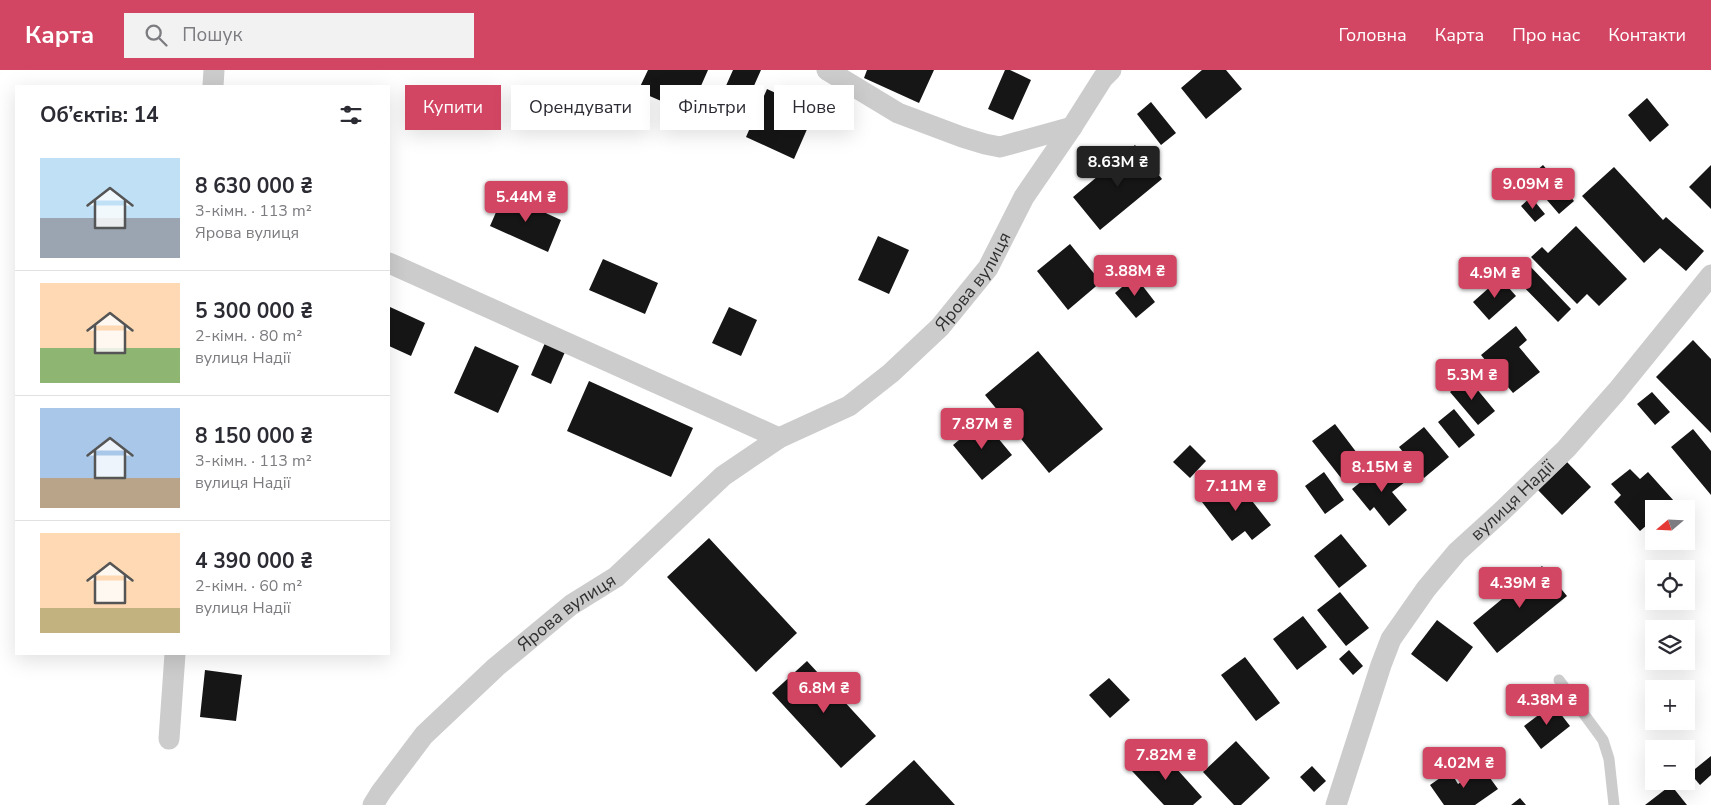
<!DOCTYPE html>
<html lang="uk">
<head>
<meta charset="utf-8">
<style>
  body { margin:0; font-family:"Nunito Sans",sans-serif; background:#f2f2f3; color:#2b2b33; height:100vh; display:flex; flex-direction:column; font-size:19px; white-space:nowrap }
  * { box-sizing:border-box; margin:0 }
  p { font-size:16px; color:#7c7c81 }
  .icon { flex:none; width:28px; height:28px; fill:none; stroke:currentColor; stroke-width:2; stroke-linecap:round; stroke-linejoin:round }
  .map { position:relative; flex:1; overflow:hidden }
  .panel { position:absolute; left:15px; top:15px; width:375px; height:570px; display:flex; flex-direction:column; background:#fff; border-radius:0px; box-shadow:0 5px 20px #0002 }
  .panel>* { flex:none }
  .hud { position:absolute; left:405px; top:15px; width:475px; height:45px; display:flex; gap:10px }
  .needle { width:32px; rotate:251deg }
  .buttons { position:absolute; left:1645px; top:430px; display:grid; gap:10px }
  .buttons a { display:grid; place-items:center; width:50px; height:50px; border-radius:0px; background:#fff; box-shadow:0 5px 20px #0002; font-size:25px }
  .price { position:absolute; translate:-50% -42px; padding:0 11px; border-radius:5px; background:#d24663; color:#fff; font-size:16px; line-height:32px; filter:drop-shadow(0 1px 2px #0008) }
  .price::after { content:''; position:absolute; left:50%; top:30px; width:15px; height:11px; margin-left:-8px; background:inherit; clip-path:polygon(0 0,100% 0,50% 100%) }
  .price.selected { background:#222; color:#fff }
  ul { padding:0; list-style:none }
  li { display:flex; align-items:center; gap:15px; height:125px; padding:0 25px }
  li+li { border-top:1px solid #e1e1e2 }
  li span { display:grid; place-items:center; flex:none; width:140px; height:100px; border-radius:0px; color:#555 }
  li>.icon { margin-inline-start:auto }
  span .icon { width:60px; height:60px; fill:#fffc; stroke-width:1 }
  li b { font-size:21px }
  h2 { display:flex; justify-content:space-between; align-items:center; height:60px; padding:0 25px; font-size:21px }
  .tag { padding:0 18px; border-radius:0px; background:#fff; box-shadow:0 5px 20px #0002; font-size:18px; line-height:45px }
  .tag.selected { background:#d24663; color:#fff }
  header { display:flex; align-items:center; gap:30px; box-sizing:border-box; height:70px; padding:0 25px; background:#d24663; color:#fff }
  header strong { font-size:24px }
  nav { display:flex; gap:28px; margin-inline-start:auto; font-size:18px }
  .search { width:350px; height:45px; background:#f2f2f3; display:flex; align-items:center; gap:12px; box-sizing:border-box; padding:0 18px; border-radius:0px; color:#7c7c81; font-size:19px }
  .map>svg:first-child { display:block }
  .building { fill:#161616 }
  .lines { fill:none; stroke-linecap:round; stroke-linejoin:round }
  .lane { stroke:#ccc; stroke-width:11 }
  .street { stroke:#ccc; stroke-width:21 }
  .labels { text-anchor:middle; stroke-width:5; stroke-linejoin:round; paint-order:stroke }
  .street-label { font-size:18px; fill:#2f2f2f; stroke:#fff }
</style>
</head>
<body>
<header>
<strong>Карта</strong>
<div class="search"><svg class="icon" aria-label="search" viewBox="0 0 24 24"><circle cx="10" cy="10" r="6"/><path d="M15 15l6 6"/></svg>Пошук</div>
<nav><a>Головна</a><a>Карта</a><a>Про нас</a><a>Контакти</a></nav>
</header>
<div class="map">
<svg width="1711" height="735" viewBox="0 0 1711 735">
  <rect width="100%" height="100%" fill="#fff"/>
  <path class="building" d="M648,0H708L689,43L638,21Z
    M733,0H761L736,56L713,45Z
    M867,0H934L919,33L864,8Z
    M1005,0H1010L1031,10L1013,50L988,39Z
    M1202,0H1226L1242,19L1206,49L1181,18Z
    M767,19L815,41L794,89L746,67Z
    M1647,28L1669,55L1650,72L1628,45Z
    M1151,32L1176,63L1161,75L1137,44Z
    M1135,75L1162,109L1100,160L1073,127Z
    M1543,95L1574,131L1559,144L1528,108Z
    M1711,95V139L1689,117Z
    M1614,97L1663,150L1666,147L1704,181L1686,201L1660,178L1644,193L1582,126Z
    M504,124L561,150L548,182L490,156Z
    M1531,127L1545,144L1535,152L1521,136Z
    M1576,156L1627,209L1599,236L1587,224L1577,234L1531,187L1542,177L1548,183Z
    M878,166L909,180L889,224L858,210Z
    M1070,174L1101,212L1068,240L1037,201Z
    M603,189L658,213L645,244L589,220Z
    M1528,194L1571,239L1558,252L1514,207Z
    M1135,206L1155,232L1136,248L1115,223Z
    M1500,208L1516,226L1489,250L1473,232Z
    M390,237L425,253L411,286L389,276Z
    M729,237L757,250L741,286L712,273Z
    M1516,256L1527,270L1519,277L1540,302L1513,323L1481,285Z
    M1693,270L1711,289V363L1656,307Z
    M545,273L565,282L551,314L531,305Z
    M475,276L519,296L498,343L454,323Z
    M1038,281L1103,359L1049,403L985,325Z
    M1467,307L1495,341L1478,355L1450,322Z
    M589,311L693,358L671,407L567,361Z
    M1652,322L1670,342L1655,355L1637,334Z
    M1454,339L1475,365L1459,378L1438,352Z
    M983,350L1012,385L982,410L953,375Z
    M1335,354L1363,391L1341,408L1312,371Z
    M1424,357L1449,387L1424,408L1399,377Z
    M1693,359L1711,381V425L1671,377Z
    M1190,375L1206,391L1190,408L1173,392Z
    M1387,391L1405,412L1392,422L1407,440L1389,456L1374,437L1370,441L1352,419Z
    M1567,392L1591,417L1562,445L1538,420Z
    M1630,399L1640,409L1648,402L1674,431L1665,439H1654V449L1640,461L1614,432L1621,425L1611,414Z
    M1324,402L1344,430L1325,444L1305,416Z
    M1234,408L1271,455L1252,470L1245,461L1232,471L1202,432Z
    M1341,464L1367,496L1339,518L1314,486Z
    M709,468L797,563L756,602L667,507Z
    M1542,496L1567,526L1497,583L1473,553Z
    M1340,522L1369,558L1346,576L1317,540Z
    M1303,546L1327,577L1297,600L1273,569Z
    M1437,550L1473,577L1447,612L1411,584Z
    M1349,580L1363,596L1353,605L1339,589Z
    M1245,587L1280,633L1256,651L1221,605Z
    M807,591L876,666L841,698L772,623Z
    M205,600L242,605L236,651L200,647Z
    M1109,608L1130,630L1110,648L1089,625Z
    M1553,634L1570,656L1541,679L1524,656Z
    M1236,671L1270,708L1241,735H1234L1203,702Z
    M1158,678L1202,727L1193,735H1164L1132,701Z
    M1711,686V705L1700,715L1690,703Z
    M914,690L955,735H865Z
    M1312,696L1326,711L1314,722L1300,707Z
    M1482,697L1498,719L1475,735H1444L1430,715L1450,701L1458,714Z
    M1671,715L1687,735H1645Z
    M1520,728L1526,735H1511Z"/>
  <g class="lines">
    <path class="lane" d="M1559,610L1603,670L1609,689L1614,735"/>
    <g class="street">
      <path d="M827,0L898,43L962,67L985,74L1000,77L1072,57"/>
      <path d="M213,16L214,0"/>
      <path d="M389,193L779,368"/>
      <path d="M169,669L175,584"/>
      <path id="s1" d="M373,735L381,722L424,665L496,597L571,535L616,507L723,406L779,368L849,336L891,303L940,257L988,198L1024,127L1072,57L1103,8L1111,0"/>
      <path id="s2" d="M1336,735L1381,595L1391,569L1426,519L1457,482L1501,442L1566,379L1617,321L1711,205"/>
    </g>
  </g>
  <g class="labels">
    <g class="street-label">
      <text dy="6" stroke="none"><textPath href="#s1" startOffset="805">Ярова вулиця</textPath></text>
      <text dy="6" stroke="none"><textPath href="#s2" startOffset="360">вулиця Надії</textPath></text>
      <text dy="6" stroke="none"><textPath href="#s1" startOffset="275">Ярова вулиця</textPath></text>
    </g>
  </g>
</svg>
<div class="buttons">
<a><svg class="needle" viewBox="-14 -14 28 28"><path d="M0-13l5 13h-10z" fill="#e53935"/><path d="M0 13l5-13h-10z" fill="#7c7c81"/></svg></a>
<a><svg class="icon" aria-label="locate" viewBox="0 0 24 24"><circle cx="12" cy="12" r="6"/><path d="M12 2v4M12 18v4M2 12h4M18 12h4"/></svg></a>
<a><svg class="icon" aria-label="layers" viewBox="0 0 24 24"><path d="M12 4l9 5-9 5-9-5zM3 14l9 5 9-5"/></svg></a>
<a>+</a>
<a>−</a>
</div>
<b class="price selected" style="left:1118px;top:118px">8.63M ₴</b>
<b class="price" style="left:1533px;top:140px">9.09M ₴</b>
<b class="price" style="left:526px;top:153px">5.44M ₴</b>
<b class="price" style="left:1135px;top:227px">3.88M ₴</b>
<b class="price" style="left:1495px;top:229px">4.9M ₴</b>
<b class="price" style="left:1472px;top:331px">5.3M ₴</b>
<b class="price" style="left:982px;top:380px">7.87M ₴</b>
<b class="price" style="left:1382px;top:423px">8.15M ₴</b>
<b class="price" style="left:1236px;top:442px">7.11M ₴</b>
<b class="price" style="left:1520px;top:539px">4.39M ₴</b>
<b class="price" style="left:824px;top:644px">6.8M ₴</b>
<b class="price" style="left:1547px;top:656px">4.38M ₴</b>
<b class="price" style="left:1166px;top:711px">7.82M ₴</b>
<b class="price" style="left:1464px;top:719px">4.02M ₴</b>
<div class="hud">
<a class="tag selected">Купити</a>
<a class="tag">Орендувати</a>
<a class="tag">Фільтри</a>
<a class="tag">Нове</a>
</div>
<section class="panel">
<h2>Об’єктів: 14<svg class="icon" aria-label="filters" viewBox="0 0 24 24"><path d="M4 7h16M4 17h16"/><circle cx="9" cy="7" r="2"/><circle cx="15" cy="17" r="2"/></svg></h2>
<ul>
<li><span style="background:linear-gradient(#bfe0f5 60%,#9aa5b1 0)"><svg class="icon" aria-label="home" viewBox="0 0 24 24"><path d="M3 11l9-7 9 7M6 9v11h12V9"/></svg></span><div><b>8 630 000 ₴</b><p>3-кімн. · 113 m²</p><p>Ярова вулиця</p></div></li>
<li><span style="background:linear-gradient(#ffd9b3 65%,#8fb573 0)"><svg class="icon" aria-label="home" viewBox="0 0 24 24"><path d="M3 11l9-7 9 7M6 9v11h12V9"/></svg></span><div><b>5 300 000 ₴</b><p>2-кімн. · 80 m²</p><p>вулиця Надії</p></div></li>
<li><span style="background:linear-gradient(#a9c7e8 70%,#b9a48a 0)"><svg class="icon" aria-label="home" viewBox="0 0 24 24"><path d="M3 11l9-7 9 7M6 9v11h12V9"/></svg></span><div><b>8 150 000 ₴</b><p>3-кімн. · 113 m²</p><p>вулиця Надії</p></div></li>
<li><span style="background:linear-gradient(#ffd9b3 75%,#c2b280 0)"><svg class="icon" aria-label="home" viewBox="0 0 24 24"><path d="M3 11l9-7 9 7M6 9v11h12V9"/></svg></span><div><b>4 390 000 ₴</b><p>2-кімн. · 60 m²</p><p>вулиця Надії</p></div></li>
</ul>
</section>
</div>
</body>
</html>
